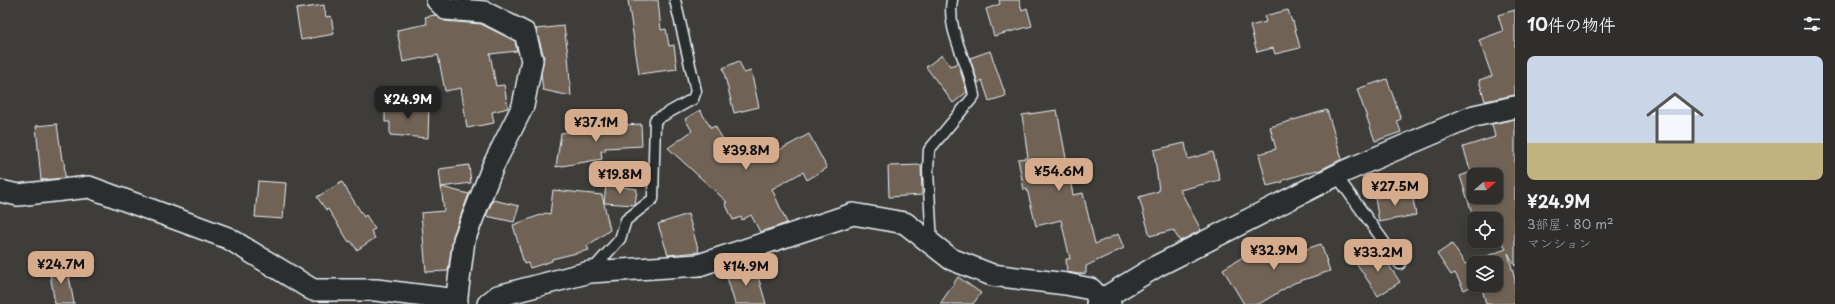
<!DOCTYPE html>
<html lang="ja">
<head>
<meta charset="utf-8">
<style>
  body { margin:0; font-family:"Playpen Sans","Klee One",sans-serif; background:#3b3a38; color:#f1f3f6; height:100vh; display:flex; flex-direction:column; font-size:15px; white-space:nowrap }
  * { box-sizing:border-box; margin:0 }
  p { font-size:13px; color:#a7a8a9 }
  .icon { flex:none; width:22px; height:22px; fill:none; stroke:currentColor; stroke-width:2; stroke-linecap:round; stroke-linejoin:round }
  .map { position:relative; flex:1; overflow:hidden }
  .drawer { display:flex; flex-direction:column; background:#2f2e2c; width:320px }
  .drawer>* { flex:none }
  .needle { width:26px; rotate:70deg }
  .fabs { position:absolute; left:1467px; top:168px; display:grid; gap:8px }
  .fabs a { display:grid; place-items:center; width:36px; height:36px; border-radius:8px; background:#2f2e2c; box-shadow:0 2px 6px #0003,0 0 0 1px #4a4a48; font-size:20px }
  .price { position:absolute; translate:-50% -34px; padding:0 9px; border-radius:8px; background:#d6ab8b; color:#111; font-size:13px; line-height:26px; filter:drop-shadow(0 1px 2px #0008) }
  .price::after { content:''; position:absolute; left:50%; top:24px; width:12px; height:9px; margin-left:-6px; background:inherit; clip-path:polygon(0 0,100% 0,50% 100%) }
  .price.selected { background:#222; color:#fff }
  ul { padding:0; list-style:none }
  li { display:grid; align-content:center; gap:8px; height:212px; padding:0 12px }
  li span { display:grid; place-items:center; height:124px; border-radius:8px; color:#555 }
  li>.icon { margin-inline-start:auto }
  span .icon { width:72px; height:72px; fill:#fffc; stroke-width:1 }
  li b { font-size:17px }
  h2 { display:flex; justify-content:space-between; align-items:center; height:48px; padding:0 12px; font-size:17px }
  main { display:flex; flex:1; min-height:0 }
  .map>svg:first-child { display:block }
  .building { fill:#6f6355; stroke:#e8f1f8; fill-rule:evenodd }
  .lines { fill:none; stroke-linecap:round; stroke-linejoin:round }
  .lane-casing { stroke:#e8f1f8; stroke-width:13 }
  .street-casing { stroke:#e8f1f8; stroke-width:24 }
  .lane { stroke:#2a2d2e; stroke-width:10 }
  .street { stroke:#2a2d2e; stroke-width:21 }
</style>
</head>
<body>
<main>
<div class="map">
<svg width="1515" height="304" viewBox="0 0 1515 304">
  <rect width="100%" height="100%" fill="#3f3d3a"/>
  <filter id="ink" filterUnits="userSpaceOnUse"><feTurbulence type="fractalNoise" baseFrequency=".025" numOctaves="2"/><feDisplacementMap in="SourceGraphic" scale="8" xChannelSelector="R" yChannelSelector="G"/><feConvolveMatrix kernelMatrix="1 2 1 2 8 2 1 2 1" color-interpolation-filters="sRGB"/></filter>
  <g filter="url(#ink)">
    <path class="building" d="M628,0H658L661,30L666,29L669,46L674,45L677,69L639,74Z
      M999,0H1019L1022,10L1027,8L1032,26L994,36L986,9L1000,4Z
      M324,5L326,17L331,16L334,34L301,40L296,9Z
      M1288,10L1292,22L1293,21L1300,48L1275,54L1273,48L1257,52L1250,26L1266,22L1264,16Z
      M1515,10V95L1485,101L1479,80L1492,76L1479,40L1503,31L1498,15Z
      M435,15L445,21L481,24L515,41L517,51L490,54L496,86L504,85L508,108L492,112L494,123L467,128L461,88L445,91L438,55L403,62L397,30L427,24L425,17Z
      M564,26L568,55L571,96L543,90L541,74L544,57L536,29Z
      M990,51L1006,96L989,101L982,80L978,83L970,58Z
      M942,55L950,66L958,63L965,86L967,92L953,103L926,67Z
      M739,61L744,73L751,71L759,107L734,113L723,68Z
      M1387,79L1401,119L1397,121L1401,132L1375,141L1357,89Z
      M429,104L428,138L390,135V122H385V105Z
      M700,110L711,128L715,126L732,154L754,144L761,160L809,134L827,168L807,180L803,172L772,189L787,223L760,232L751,215L742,220L741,217L733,220L725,203L727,202L668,148L692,131L685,119Z
      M1057,110L1073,195L1083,193L1095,244L1118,234L1124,248L1086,266V273L1079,274L1067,272L1066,259H1070L1061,220L1036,226L1027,189L1024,190L1018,159L1028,158L1022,115Z
      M1327,110L1342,159L1318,171L1317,170L1283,180V182L1267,186L1259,154L1276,149L1270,127Z
      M1515,119V266L1508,253L1515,280V304H1486L1481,285H1496V263H1474V285L1464,290L1455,273L1451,275L1437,254L1452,244L1465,264L1506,249L1496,229V219H1474L1460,176L1471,172L1463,147L1495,137L1492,124ZM1474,175H1496V197H1474Z
      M57,124L62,160H64L65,178L41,180L36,126Z
      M641,124L642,146L605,148V151H601L602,159L556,167L561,133L607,126Z
      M1185,143L1188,159L1213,152L1220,180L1180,190L1201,230L1180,241L1173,230L1150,236L1139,197L1159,191L1154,150Z
      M469,165L471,183L441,187L469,194L453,236L448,271L426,272L421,213L444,211L439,169Z
      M921,165L922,195L889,197L888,166Z
      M258,181L286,183L283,219L255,217Z
      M342,182L364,217L366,215L375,229L371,231L375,238L357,250L351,241L349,242L328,209L326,210L317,197Z
      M606,185L637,189L635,205L604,203Z
      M553,190L602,195L610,230L587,246L589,250L552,259V261L530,268L528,263L524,264L513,225L546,213L550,214Z
      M1407,192V195L1412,194L1416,215L1379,222L1375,198Z
      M493,200L519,206L514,222L486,216Z
      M688,214L699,252L668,255L658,224Z
      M1274,238L1285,256L1321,244L1330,271L1294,283L1259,304H1244L1223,269Z
      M1378,249L1400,282L1378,296L1357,264Z
      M67,265L74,304H55L49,268Z
      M755,266L766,304H735L726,274Z
      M958,277L981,293L973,304H940Z"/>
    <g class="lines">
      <defs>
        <path id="lane" d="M1336,175L1400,264
          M932,244L928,171L929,150L974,96C970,64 946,32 952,0
          M592,270L620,239L626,220L653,199L655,120L693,99L696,91L675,0"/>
        <path id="street" d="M437,0L446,9L484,12L525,33L532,60L523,106L493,166L464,240L456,304
          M0,191L18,195L89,187L228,238L313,290H376L457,300
          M488,304L498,296L590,272L699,265L853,214L905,223L951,259L992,275L1066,284L1091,289L1101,300L1110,304
          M1097,304L1101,300L1157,266L1343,172L1474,116L1515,107"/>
      </defs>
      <use href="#lane" class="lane-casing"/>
      <use href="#street" class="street-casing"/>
      <use href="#lane" class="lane"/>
      <use href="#street" class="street"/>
    </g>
  </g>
</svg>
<div class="fabs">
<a><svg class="needle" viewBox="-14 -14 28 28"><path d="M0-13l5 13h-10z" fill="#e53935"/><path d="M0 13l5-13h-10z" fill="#a7a8a9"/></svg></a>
<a><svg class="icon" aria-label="locate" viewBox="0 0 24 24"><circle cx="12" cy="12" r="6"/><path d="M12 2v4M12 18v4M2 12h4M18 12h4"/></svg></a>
<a><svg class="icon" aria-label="layers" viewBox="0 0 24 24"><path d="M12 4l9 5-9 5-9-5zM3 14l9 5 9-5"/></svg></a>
</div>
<b class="price selected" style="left:408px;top:120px">¥24.9M</b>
<b class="price" style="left:596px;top:143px">¥37.1M</b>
<b class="price" style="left:746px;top:171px">¥39.8M</b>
<b class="price" style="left:1059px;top:192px">¥54.6M</b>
<b class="price" style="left:620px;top:195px">¥19.8M</b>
<b class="price" style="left:1395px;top:207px">¥27.5M</b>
<b class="price" style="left:1274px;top:271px">¥32.9M</b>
<b class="price" style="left:1378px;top:273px">¥33.2M</b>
<b class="price" style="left:61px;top:285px">¥24.7M</b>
<b class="price" style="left:746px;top:287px">¥14.9M</b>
</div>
<section class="drawer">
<h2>10件の物件<svg class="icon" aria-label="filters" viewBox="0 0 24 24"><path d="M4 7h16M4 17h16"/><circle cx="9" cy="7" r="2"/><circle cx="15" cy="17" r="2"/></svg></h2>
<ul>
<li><span style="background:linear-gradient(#c9d6e8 70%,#c2b280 0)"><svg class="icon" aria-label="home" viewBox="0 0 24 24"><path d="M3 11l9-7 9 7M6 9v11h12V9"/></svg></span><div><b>¥24.9M</b><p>3部屋 · 80 m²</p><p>マンション</p></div></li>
</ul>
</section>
</main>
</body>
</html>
